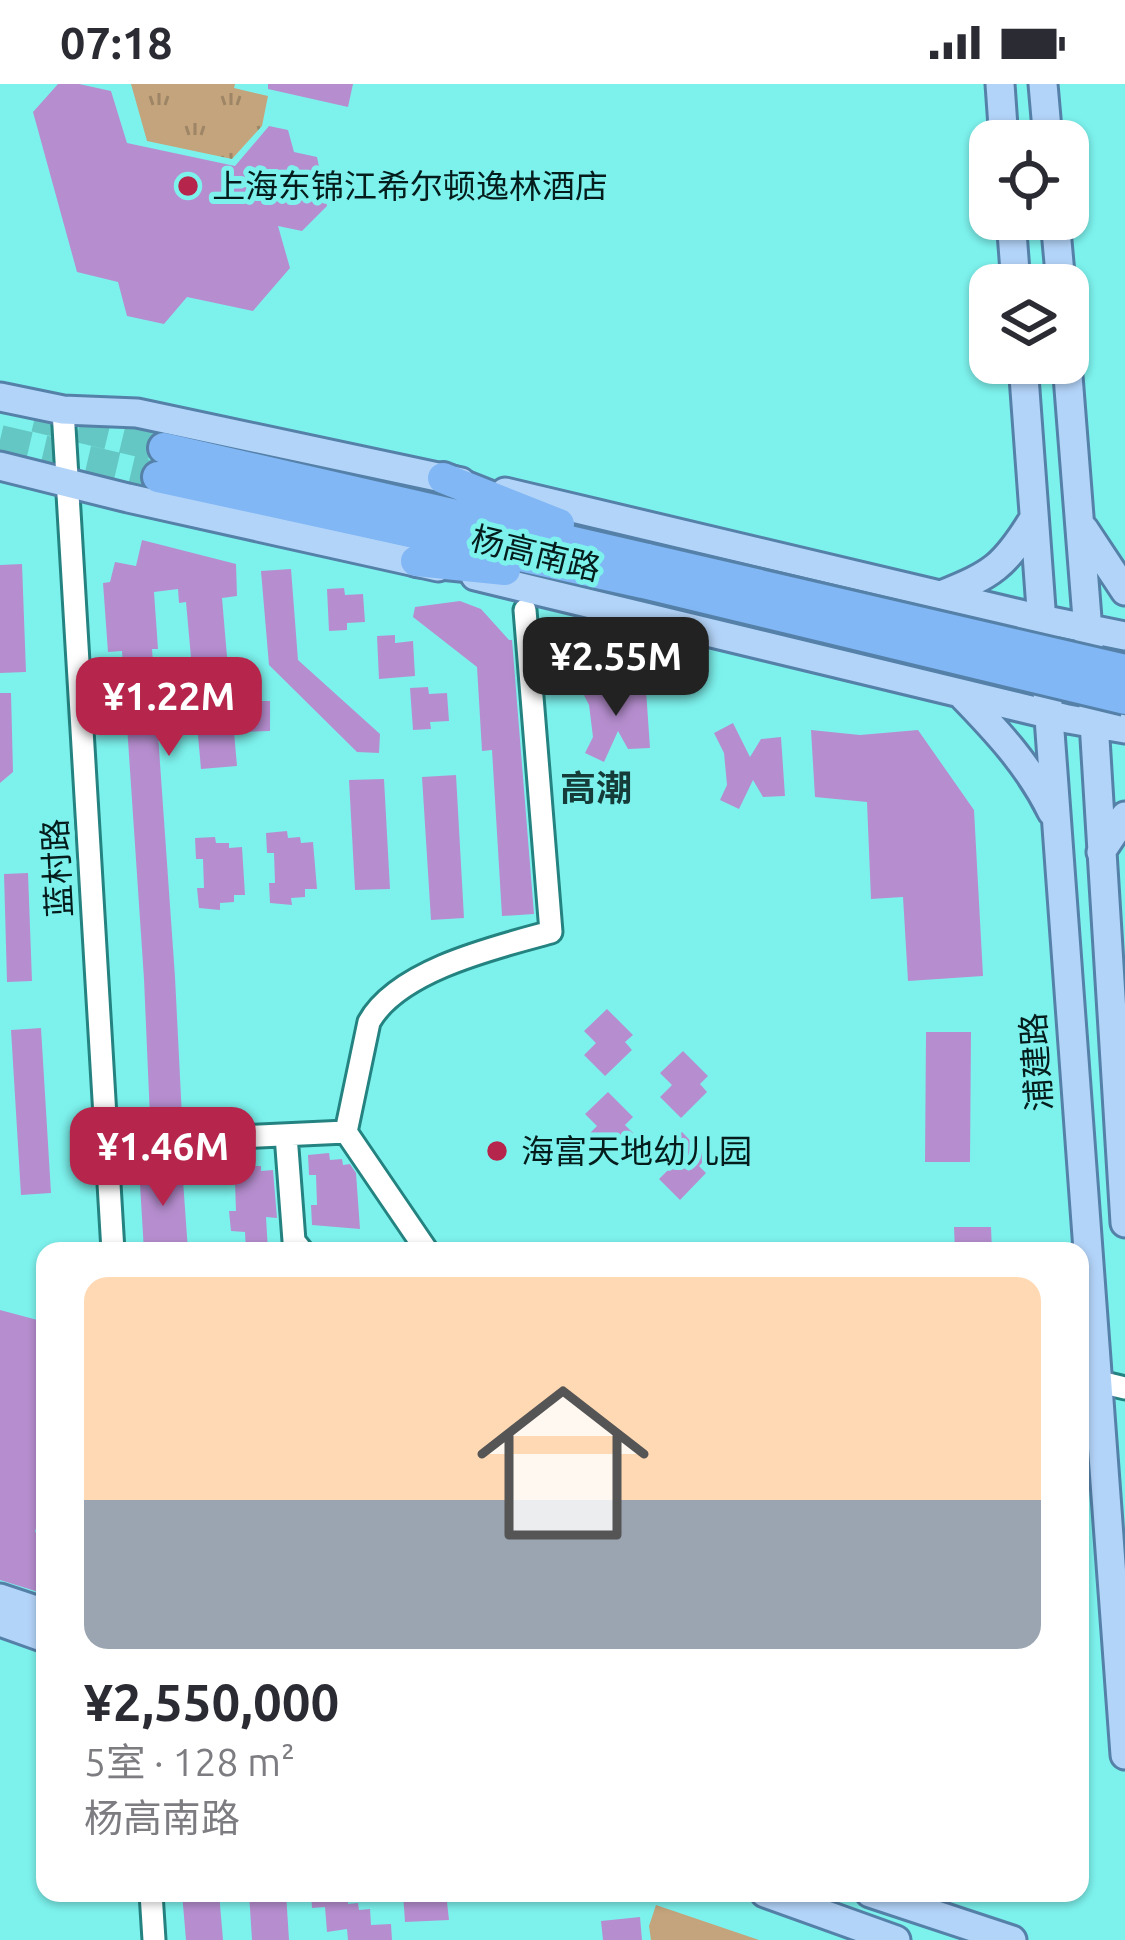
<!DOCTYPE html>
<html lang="zh">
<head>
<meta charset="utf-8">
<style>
  body { margin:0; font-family:Ubuntu,"Noto Sans SC",sans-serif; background:#f7f7f7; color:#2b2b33; height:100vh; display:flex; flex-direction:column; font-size:45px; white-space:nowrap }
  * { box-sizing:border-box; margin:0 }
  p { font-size:39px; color:#7c7c81 }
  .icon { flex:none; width:66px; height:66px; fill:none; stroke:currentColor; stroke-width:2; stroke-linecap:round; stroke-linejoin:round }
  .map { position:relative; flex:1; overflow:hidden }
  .sheet { position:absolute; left:36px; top:1158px; width:1053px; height:660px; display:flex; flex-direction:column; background:#fff; border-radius:24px; box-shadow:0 3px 9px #0004 }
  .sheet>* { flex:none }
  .controls { position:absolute; left:969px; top:36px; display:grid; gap:24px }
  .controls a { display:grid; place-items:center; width:120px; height:120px; border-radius:24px; background:#fff; box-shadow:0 3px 9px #0004; font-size:60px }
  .price { position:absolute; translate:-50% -102px; padding:0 27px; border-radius:24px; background:#b6254b; color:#fff; font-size:39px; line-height:78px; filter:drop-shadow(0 3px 6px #0008) }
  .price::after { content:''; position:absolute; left:50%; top:72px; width:36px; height:27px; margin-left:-18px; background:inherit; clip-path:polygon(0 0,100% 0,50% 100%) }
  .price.selected { background:#222; color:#fff }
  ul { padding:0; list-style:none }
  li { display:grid; align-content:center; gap:24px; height:636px; padding:0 48px }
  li+li { border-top:3px solid #e1e1e2 }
  li span { display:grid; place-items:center; height:372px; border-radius:24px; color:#555 }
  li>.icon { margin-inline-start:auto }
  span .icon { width:216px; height:216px; fill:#fffc; stroke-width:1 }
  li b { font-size:51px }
  .status { display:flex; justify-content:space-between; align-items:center; height:84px; padding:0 60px; background:#fff; direction:ltr }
  .status svg { height:33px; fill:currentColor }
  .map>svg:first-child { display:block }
  .grass { fill:url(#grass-tufts) }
  .pitch { fill:#c4a47c }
  .building { fill:#b68ecf }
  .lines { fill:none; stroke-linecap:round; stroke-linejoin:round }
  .highway-tunnel { stroke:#65c7c3; stroke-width:30; stroke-dasharray:30 15; stroke-linecap:butt }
  .minor-casing { stroke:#248380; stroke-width:27 }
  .major-casing { stroke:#5581a9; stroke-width:33 }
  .highway-casing { stroke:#5581a9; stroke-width:36 }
  .minor { stroke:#fff; stroke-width:21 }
  .major { stroke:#b3d4f9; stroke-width:27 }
  .highway { stroke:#81b7f5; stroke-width:30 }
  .highway-bridge-casing { stroke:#5581a9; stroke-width:36; stroke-linecap:butt }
  .highway-bridge { stroke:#81b7f5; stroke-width:30 }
  .poi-dot { fill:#b6254b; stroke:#7df2ed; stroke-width:4.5 }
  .labels { text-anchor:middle; stroke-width:10; stroke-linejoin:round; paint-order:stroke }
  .poi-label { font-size:33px; fill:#041d1c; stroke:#7df2ed; text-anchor:start }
  .street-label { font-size:33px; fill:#041d1c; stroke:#7df2ed }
  .neighbourhood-label { font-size:36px; font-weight:bold; fill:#163c3a; stroke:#7df2ed }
</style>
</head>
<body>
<div class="status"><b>07:18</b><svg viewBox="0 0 49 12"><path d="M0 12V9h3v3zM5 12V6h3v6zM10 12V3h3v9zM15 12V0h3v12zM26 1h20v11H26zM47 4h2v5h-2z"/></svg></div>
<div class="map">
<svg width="1125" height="1856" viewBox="0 0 1125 1856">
  <defs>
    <pattern id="grass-tufts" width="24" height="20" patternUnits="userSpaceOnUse" patternTransform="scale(3)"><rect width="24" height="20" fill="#c4a47c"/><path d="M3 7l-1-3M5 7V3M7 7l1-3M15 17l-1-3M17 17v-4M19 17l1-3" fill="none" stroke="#9d8565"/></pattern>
  </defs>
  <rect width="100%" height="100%" fill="#7df2ed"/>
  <path class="grass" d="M131,0H235L234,4L268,12L262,42L232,75L147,57Z"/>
  <path class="pitch" d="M656,1821L759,1856H651L649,1842Z"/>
  <path class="building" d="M58,0H79L111,7L127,59L235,82L269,42L288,46L294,68L317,73L327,122L302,147L278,142L290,184L253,227L187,213L164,240L127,232L118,198L77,188L33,28Z
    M268,0H353L348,23L268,5Z
    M142,456L236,480L237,512L222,514L229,596L209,598L211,625L248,622V617H270V647L234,648L237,682L201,685L186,518L179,519L178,505L154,508L158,565H152L175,893L182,1033L150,1034L144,895L122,567L108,568L103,499L110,498L115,478L136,482Z
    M22,480L26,588L0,589V481Z
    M291,485L298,576L380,650L379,669L357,668L269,581L261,487Z
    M344,504L345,511L363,510L365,538L347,539V546L329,547L327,505Z
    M460,517L481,525L509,556H512L534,830L502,832L492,666L482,667L477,583L413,533L415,523Z
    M395,551V559L413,557L415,592L379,595L377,552Z
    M598,592L614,625L626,607L646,606L650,664L628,665L618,647L604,678L585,669L593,653L589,621L579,601Z
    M428,603L429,610L447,609L449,637L430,638L431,645L413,646L410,604Z
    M0,609H11L13,688L0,699Z
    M733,639L750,673L761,655L781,653L785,712L763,713L753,696L739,725L720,716L727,701L724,669L714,649Z
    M811,646L860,651L918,646L974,726L983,892L908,897L903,813L871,815L867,718L815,713Z
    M456,691L464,834L431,836L422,693Z
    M384,695L390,805L355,806L349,696Z
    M287,747L288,754L300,753L301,759L313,758L317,805H305V813L291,814L292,821L270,819L269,799H275L274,769H267L266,749Z
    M215,753L216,759H229V764L242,763L245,811H234V818L220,819V826L199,824L197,804H204L203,775H196L195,754Z
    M28,789L32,897L7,898L4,790Z
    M607,925L633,951L625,958L632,966L605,992L584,971L596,959L584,947Z
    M41,944L51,1109L21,1111L11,946Z
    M926,948H971L970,1078H925Z
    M683,967L708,992L700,1000L707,1008L681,1034L660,1013L672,1001L660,989Z
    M608,1008L633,1033L625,1041L633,1049L606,1075L585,1054L597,1042L585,1030Z
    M682,1048L707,1074L699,1082L706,1089L680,1116L659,1095L671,1083L659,1071Z
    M329,1069L330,1076L342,1075L343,1081L350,1080L356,1089L360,1145L312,1141L311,1121H317L316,1091H309L308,1071Z
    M247,1075L248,1082H261V1087L273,1086L277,1134L266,1133L268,1167H246L245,1148L231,1147L229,1127H236L235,1098H227L226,1077Z
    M182,1082L188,1167H144L139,1084Z
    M954,1143H991L992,1167H955Z
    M0,1226L45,1238V1411L35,1448L45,1451V1510L0,1496Z
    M182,1809H219L223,1856H186Z
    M249,1809H286L289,1856H252Z
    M311,1809H347L348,1820L358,1819L359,1826L370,1825L371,1841L391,1840L392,1856H348L347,1845L327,1848L325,1823L312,1824Z
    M403,1809H446L449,1836L405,1838Z
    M640,1833L642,1856H603L601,1837Z"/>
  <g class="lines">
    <path class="highway-tunnel" d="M35,333L164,364
      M0,356L158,393"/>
    <defs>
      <path id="minor" d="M63,326L113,1167
        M286,1051L294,1157L302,1167
        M106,1059L346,1048
        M427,1167L346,1048L369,938C398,886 496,863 551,848L525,526
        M1096,1297L1125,1304
        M151,1809L154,1856"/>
      <path id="major" d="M1000,0L1004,57
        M1043,0L1048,57
        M1011,135L1016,201
        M1055,135L1061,201
        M1023,279L1125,1671
        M1067,279L1089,560
        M0,313L63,326L137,329L461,398
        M0,382L128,414L438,483
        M505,408L1041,535L1125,552
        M1084,445L1125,507
        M475,492L1068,635L1125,645
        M941,511C993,490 1004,483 1034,434
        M960,609C996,646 1029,681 1052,728
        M1093,622L1125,1139
        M1101,768L1125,732
        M0,1514L45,1529
        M0,1538L45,1554
        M765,1809L896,1856
        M870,1809L1012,1856"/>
      <path id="highway" d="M164,364L648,475
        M158,393L643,499
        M443,394L559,440
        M416,477L505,486"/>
    </defs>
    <use href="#minor" class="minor-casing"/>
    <use href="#major" class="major-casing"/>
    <use href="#highway" class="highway-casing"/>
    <use href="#minor" class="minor"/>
    <use href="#major" class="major"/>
    <use href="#highway" class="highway"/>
    <defs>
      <path id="highway-bridge" d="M648,475L1125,586
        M643,499L1125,615"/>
    </defs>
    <use href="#highway-bridge" class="highway-bridge-casing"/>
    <use href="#highway-bridge" class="highway-bridge"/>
  </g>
  <g class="poi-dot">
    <circle cx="188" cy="102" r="12"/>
    <circle cx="497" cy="1067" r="12"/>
  </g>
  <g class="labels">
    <g class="poi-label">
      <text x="212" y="114">上海东锦江希尔顿逸林酒店</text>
      <text x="521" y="1079">海富天地幼儿园</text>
    </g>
    <g class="street-label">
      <text transform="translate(536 469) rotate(14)" y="12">杨高南路</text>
      <text transform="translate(57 784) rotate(-93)" y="12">蓝村路</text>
      <text transform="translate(1036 978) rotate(-94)" y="12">浦建路</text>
    </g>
    <g class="neighbourhood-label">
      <text x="596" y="717">高潮</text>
    </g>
  </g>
</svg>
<div class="controls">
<a><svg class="icon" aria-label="locate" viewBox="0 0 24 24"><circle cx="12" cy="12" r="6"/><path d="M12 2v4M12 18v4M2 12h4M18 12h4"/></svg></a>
<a><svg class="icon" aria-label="layers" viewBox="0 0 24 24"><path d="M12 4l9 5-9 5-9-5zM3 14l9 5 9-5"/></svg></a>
</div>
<b class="price selected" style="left:616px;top:635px">¥2.55M</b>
<b class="price" style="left:169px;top:675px">¥1.22M</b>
<b class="price" style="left:163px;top:1125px">¥1.46M</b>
<section class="sheet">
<ul>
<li><span style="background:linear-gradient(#ffd9b3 60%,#9aa5b1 0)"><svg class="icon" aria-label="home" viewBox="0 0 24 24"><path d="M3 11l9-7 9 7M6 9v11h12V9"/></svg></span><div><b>¥2,550,000</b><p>5室 · 128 m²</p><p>杨高南路</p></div></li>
</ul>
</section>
</div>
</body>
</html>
